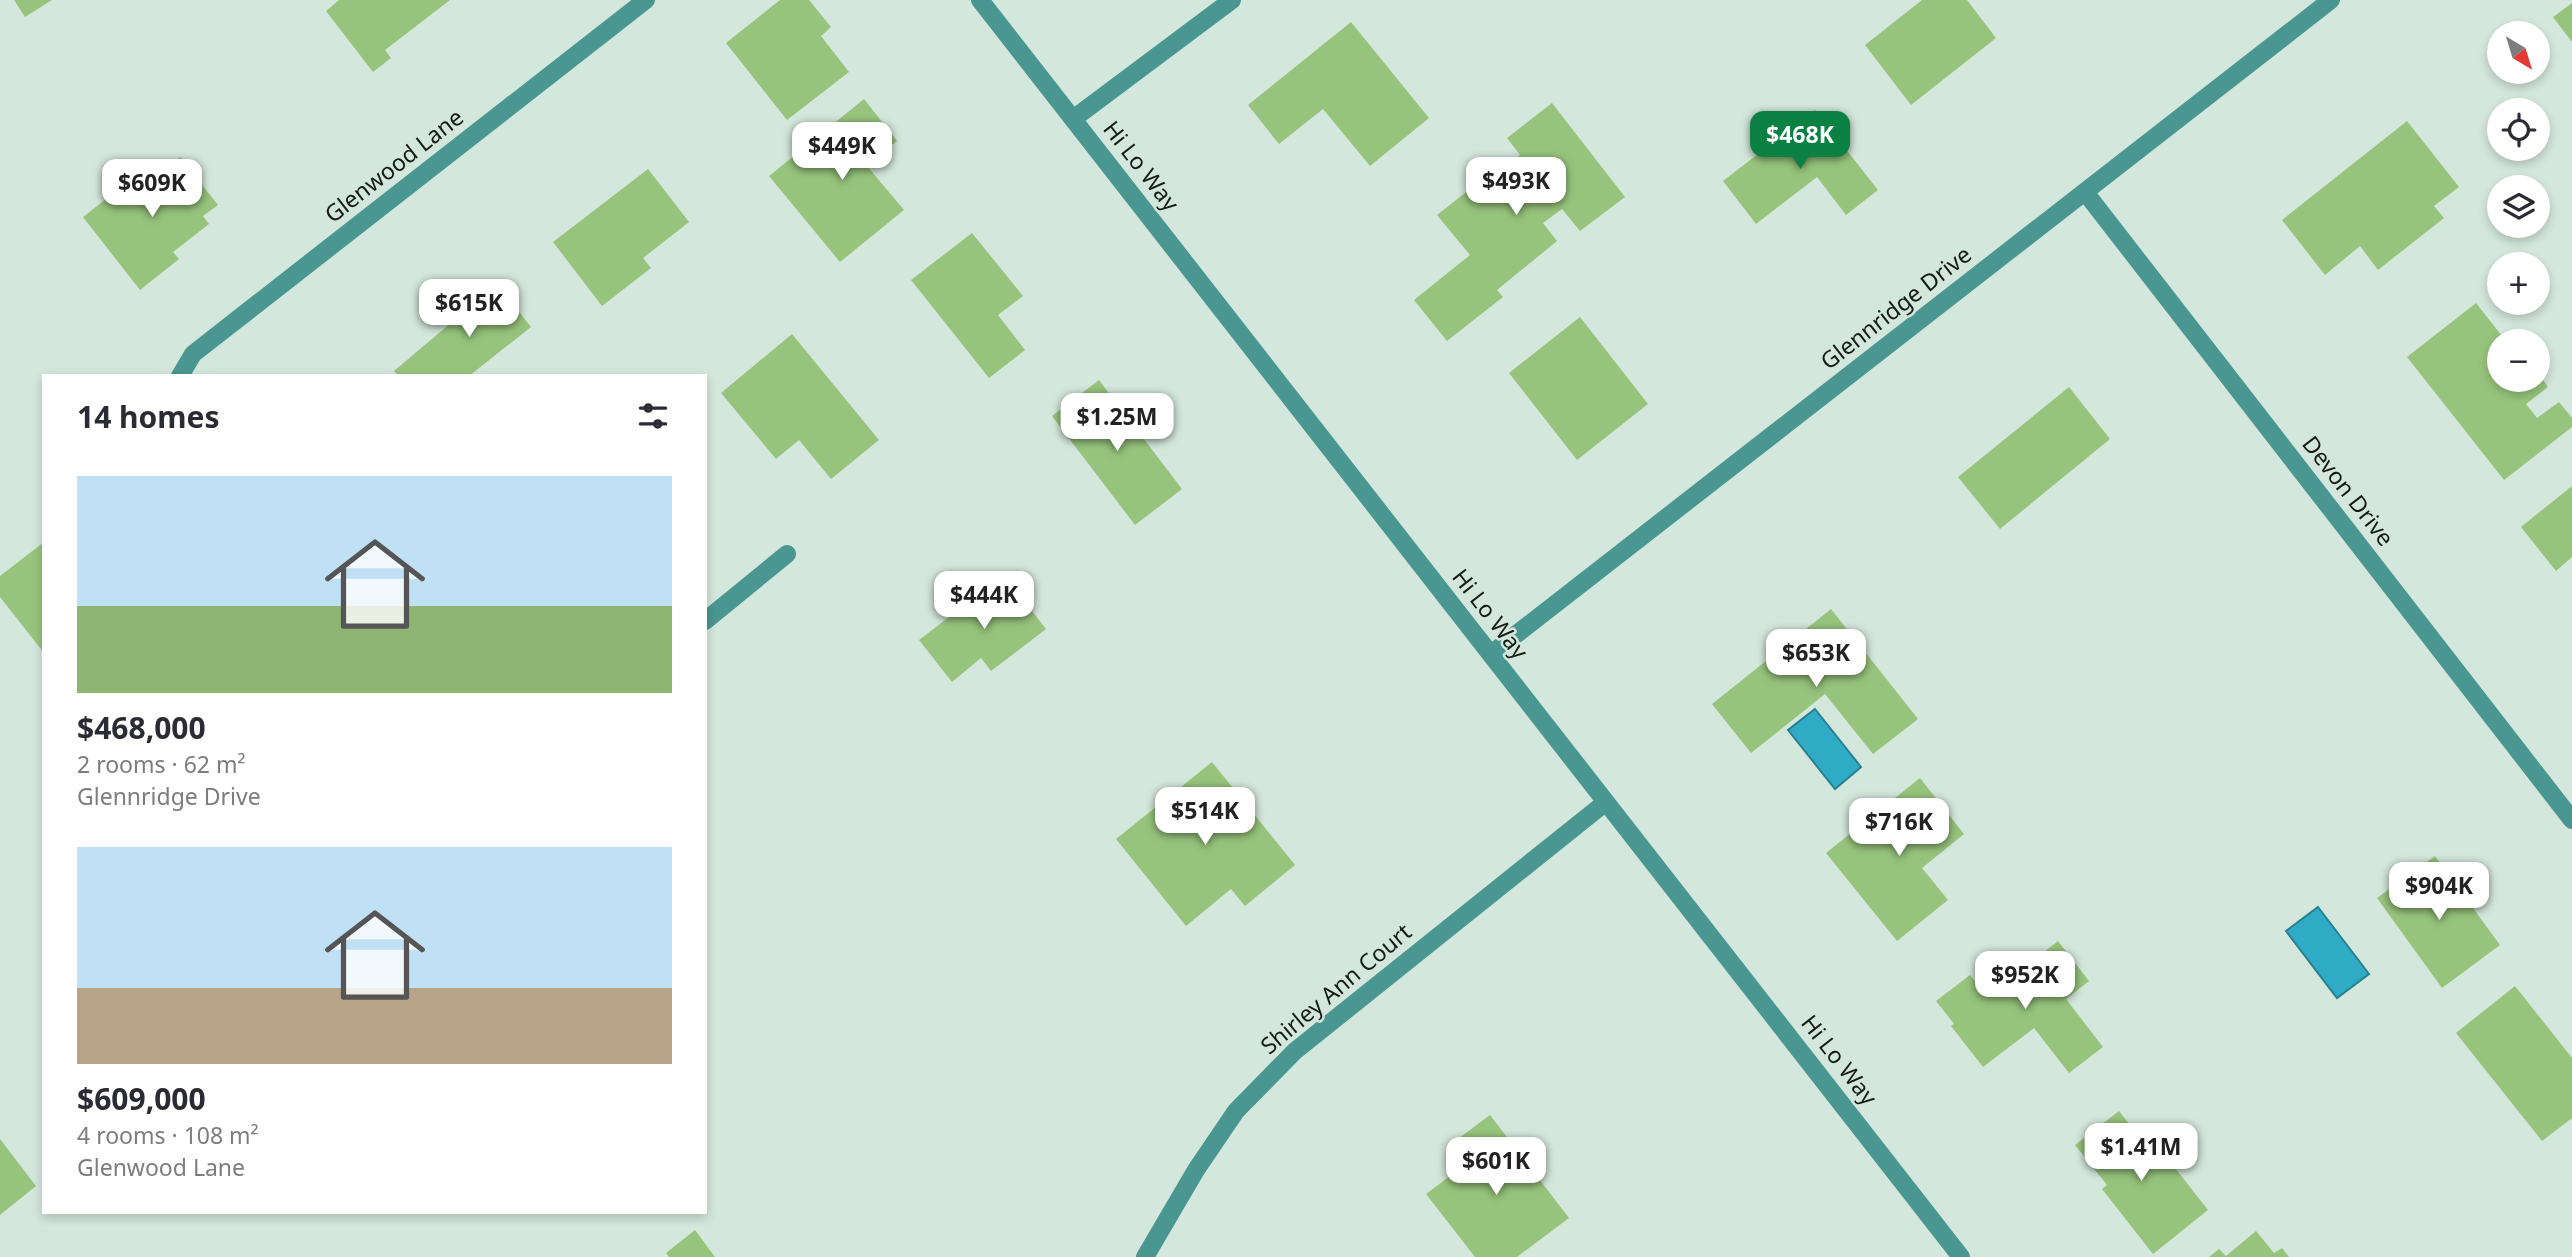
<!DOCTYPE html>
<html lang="en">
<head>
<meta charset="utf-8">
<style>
  body { margin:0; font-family:"Noto Sans",sans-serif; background:#f2f2f3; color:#2b2b33; height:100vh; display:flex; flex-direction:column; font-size:26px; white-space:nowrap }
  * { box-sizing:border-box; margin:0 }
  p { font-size:23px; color:#7c7c81 }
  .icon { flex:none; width:38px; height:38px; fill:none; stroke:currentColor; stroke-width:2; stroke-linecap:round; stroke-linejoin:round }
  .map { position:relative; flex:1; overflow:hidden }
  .details { position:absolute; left:42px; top:374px; width:665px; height:840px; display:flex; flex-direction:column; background:#fff; border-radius:0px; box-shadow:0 4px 10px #0003 }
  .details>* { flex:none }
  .needle { width:46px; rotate:142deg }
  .buttons { position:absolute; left:2487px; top:21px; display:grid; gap:14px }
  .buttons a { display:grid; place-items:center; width:63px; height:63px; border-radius:50%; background:#fff; box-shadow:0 4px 10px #0003; font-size:35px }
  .price { position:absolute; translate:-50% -60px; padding:0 16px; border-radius:14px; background:#fff; color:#222; font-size:23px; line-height:46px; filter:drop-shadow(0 2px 4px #0008) }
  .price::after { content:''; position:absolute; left:50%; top:42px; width:21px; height:16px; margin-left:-10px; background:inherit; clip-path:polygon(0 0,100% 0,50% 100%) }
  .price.on { background:#0b8043; color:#fff }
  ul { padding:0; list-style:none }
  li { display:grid; align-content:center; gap:14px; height:371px; padding:0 35px }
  li span { display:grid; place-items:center; height:217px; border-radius:0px; color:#555 }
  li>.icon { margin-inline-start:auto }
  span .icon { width:126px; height:126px; fill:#fffc; stroke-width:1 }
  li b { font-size:30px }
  h2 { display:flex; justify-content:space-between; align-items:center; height:84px; padding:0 35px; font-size:30px }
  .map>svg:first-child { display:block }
  .water { fill:#30abc5; stroke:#288091; stroke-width:2 }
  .building { fill:#97c47c }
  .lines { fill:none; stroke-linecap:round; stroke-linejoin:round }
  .street { stroke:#4a9690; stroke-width:18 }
  .labels { text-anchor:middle; stroke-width:5; stroke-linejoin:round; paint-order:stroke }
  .street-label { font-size:23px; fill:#141b17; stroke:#d4e7dc }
</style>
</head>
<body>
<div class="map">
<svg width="2572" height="1257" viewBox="0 0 2572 1257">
  <rect width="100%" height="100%" fill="#d4e7dc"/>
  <path class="water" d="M1815,709L1861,767L1835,789L1788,730Z
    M2318,907L2369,974L2337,998L2286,931Z"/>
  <path class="building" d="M14,0H52L25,17Z
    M339,0H450L385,50L391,58L373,72L326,11Z
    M780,0H809L831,27L821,36L849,72L787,120L726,43Z
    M1922,0H1967L1996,38L1911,105L1865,45Z
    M2572,3V42L2553,17Z
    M1351,22L1429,118L1370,166L1323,109L1279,144L1248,105Z
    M864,99L897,141L867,166L904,210L840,262L769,176Z
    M1552,103L1625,197L1580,231L1562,209L1543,223L1557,241L1497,290L1503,297L1447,341L1414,300L1470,255L1437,215L1498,167L1501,170L1520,155L1507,138Z
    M1815,110L1878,190L1846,215L1817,177L1756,224L1723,181Z
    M2407,121L2459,187L2434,206L2444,218L2378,270L2360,246L2325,275L2282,220Z
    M180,157L218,205L203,216L209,224L173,252L179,259L140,290L83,217L152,163L160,173Z
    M648,169L689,222L643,258L651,268L602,306L553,242Z
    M972,233L1023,296L998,315L1025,350L989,378L911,280Z
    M497,284L531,327L469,376H399L394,371Z
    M2476,303L2506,341H2499V380H2538V373L2548,387L2526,404L2537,418L2559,402L2572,418V427L2504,480L2407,357Z
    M1580,317L1648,404L1577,460L1509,373Z
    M792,334L879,440L831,479L799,440L776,459L721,393Z
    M1099,380L1182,489L1135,525L1052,416Z
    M2069,387L2110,439L2000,529L1958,477Z
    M2572,486V557L2556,571L2521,527Z
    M44,542V653L0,597V576Z
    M1004,575L1046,629L991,671L981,658L952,682L919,640Z
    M1831,609L1918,719L1873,754L1825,694L1751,753L1712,704Z
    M1212,762L1295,865L1245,906L1231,889L1186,926L1116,839Z
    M1920,778L1964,834L1922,868L1948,900L1897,941L1826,853Z
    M2435,856L2500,945L2442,988L2377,898Z
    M2058,941L2089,981L2066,999L2103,1047L2069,1073L2034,1028L1983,1067L1951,1026L1954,1024L1936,1001L1970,975L1987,997Z
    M2515,986L2572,1058V1118L2542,1141L2456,1033Z
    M2119,1111L2150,1151L2157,1145L2208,1210L2153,1254L2102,1189L2107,1185L2075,1145Z
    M1490,1115L1569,1218L1517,1257H1475L1426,1194L1462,1167L1466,1173L1471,1169L1451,1144Z
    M0,1139L36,1186L0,1215Z
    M695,1230L715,1257H669L666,1253Z
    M2256,1231L2274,1253L2282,1248L2289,1257H2209L2219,1249L2226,1256Z"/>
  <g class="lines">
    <path class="street" d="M980,0L1961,1257
      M1073,119L1232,0
      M2085,192L2572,820
      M180,376L193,354L646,0
      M705,621L787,554
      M1491,654L2331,0
      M1145,1257L1196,1170L1236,1111L1295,1051L1606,802"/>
  </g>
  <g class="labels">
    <g class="street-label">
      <text transform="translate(394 166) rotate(-38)" y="8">Glenwood Lane</text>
      <text transform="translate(1141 166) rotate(52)" y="8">Hi Lo Way</text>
      <text transform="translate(1896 308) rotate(-38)" y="8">Glennridge Drive</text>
      <text transform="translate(2348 491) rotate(52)" y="8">Devon Drive</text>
      <text transform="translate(1490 614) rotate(52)" y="8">Hi Lo Way</text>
      <text transform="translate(1336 989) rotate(-40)" y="8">Shirley Ann Court</text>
      <text transform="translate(1839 1060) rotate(52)" y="8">Hi Lo Way</text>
    </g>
  </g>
</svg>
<div class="buttons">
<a><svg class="needle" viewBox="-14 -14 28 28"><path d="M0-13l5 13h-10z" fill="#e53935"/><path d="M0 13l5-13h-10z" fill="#7c7c81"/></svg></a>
<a><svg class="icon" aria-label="locate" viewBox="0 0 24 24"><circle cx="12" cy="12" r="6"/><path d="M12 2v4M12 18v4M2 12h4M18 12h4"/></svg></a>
<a><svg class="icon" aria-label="layers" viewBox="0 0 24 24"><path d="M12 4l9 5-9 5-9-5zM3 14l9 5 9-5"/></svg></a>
<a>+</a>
<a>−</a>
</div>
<b class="price on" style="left:1800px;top:171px">$468K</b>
<b class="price" style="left:842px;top:182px">$449K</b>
<b class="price" style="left:1516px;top:217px">$493K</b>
<b class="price" style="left:152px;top:219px">$609K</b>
<b class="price" style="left:469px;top:339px">$615K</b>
<b class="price" style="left:1117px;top:453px">$1.25M</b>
<b class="price" style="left:984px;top:631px">$444K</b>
<b class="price" style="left:1816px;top:689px">$653K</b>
<b class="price" style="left:1205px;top:847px">$514K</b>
<b class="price" style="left:1899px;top:858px">$716K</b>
<b class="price" style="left:2439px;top:922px">$904K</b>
<b class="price" style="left:2025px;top:1011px">$952K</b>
<b class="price" style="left:2141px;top:1183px">$1.41M</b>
<b class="price" style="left:1496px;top:1197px">$601K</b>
<section class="details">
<h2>14 homes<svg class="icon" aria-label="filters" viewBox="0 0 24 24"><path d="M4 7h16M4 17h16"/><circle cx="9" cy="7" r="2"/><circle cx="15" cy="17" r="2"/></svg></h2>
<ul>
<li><span style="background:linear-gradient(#bfe0f5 60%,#8fb573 0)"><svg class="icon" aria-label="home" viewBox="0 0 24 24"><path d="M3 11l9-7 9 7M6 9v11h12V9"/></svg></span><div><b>$468,000</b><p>2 rooms · 62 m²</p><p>Glennridge Drive</p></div></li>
<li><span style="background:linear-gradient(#bfe0f5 65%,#b9a48a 0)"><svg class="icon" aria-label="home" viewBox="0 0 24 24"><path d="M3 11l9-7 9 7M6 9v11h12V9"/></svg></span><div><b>$609,000</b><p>4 rooms · 108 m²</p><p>Glenwood Lane</p></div></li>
</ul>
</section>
</div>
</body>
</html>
